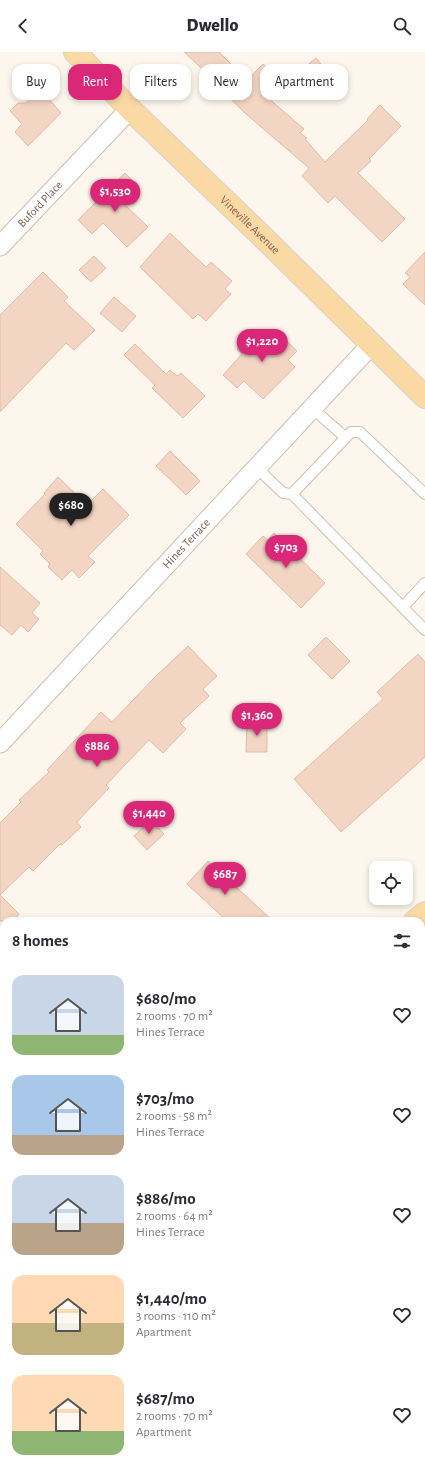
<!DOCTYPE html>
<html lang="en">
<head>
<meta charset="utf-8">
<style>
  body { margin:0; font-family:"Alegreya Sans",sans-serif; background:#f7f7f7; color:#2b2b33; height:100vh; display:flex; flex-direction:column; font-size:15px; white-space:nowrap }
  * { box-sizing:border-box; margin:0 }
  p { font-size:13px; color:#7c7c81 }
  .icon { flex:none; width:22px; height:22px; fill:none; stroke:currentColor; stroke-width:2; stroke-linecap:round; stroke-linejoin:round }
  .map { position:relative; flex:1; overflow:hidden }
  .panel { position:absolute; left:0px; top:865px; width:425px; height:556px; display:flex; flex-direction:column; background:#fff; border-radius:12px 12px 0 0; box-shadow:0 2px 6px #0003 }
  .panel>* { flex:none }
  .banner { position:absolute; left:12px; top:12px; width:401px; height:36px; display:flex; gap:8px }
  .tools { position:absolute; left:369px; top:809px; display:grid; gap:8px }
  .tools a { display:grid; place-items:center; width:44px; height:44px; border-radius:8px; background:#fff; box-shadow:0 2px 6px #0003; font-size:20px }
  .price { position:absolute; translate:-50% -34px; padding:0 9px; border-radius:14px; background:#db2777; color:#fff; font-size:13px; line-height:26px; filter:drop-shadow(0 1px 2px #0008) }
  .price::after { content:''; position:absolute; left:50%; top:24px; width:12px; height:9px; margin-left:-6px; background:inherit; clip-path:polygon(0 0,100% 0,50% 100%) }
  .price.selected { background:#222; color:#fff }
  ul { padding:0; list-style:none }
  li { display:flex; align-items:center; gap:12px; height:100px; padding:0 12px }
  li span { display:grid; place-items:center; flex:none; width:112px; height:80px; border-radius:12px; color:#555 }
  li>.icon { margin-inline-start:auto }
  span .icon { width:48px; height:48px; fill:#fffc; stroke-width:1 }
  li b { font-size:17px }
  h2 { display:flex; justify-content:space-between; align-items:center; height:48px; padding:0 12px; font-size:17px }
  .tag { padding:0 14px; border-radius:12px; background:#fff; box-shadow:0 2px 6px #0003; font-size:14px; line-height:36px }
  .tag.selected { background:#db2777; color:#fff }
  header { display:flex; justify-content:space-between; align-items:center; height:52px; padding:0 12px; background:#fff; font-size:18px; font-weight:800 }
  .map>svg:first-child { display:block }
  .building { fill:#f3d5c3; stroke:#e6bba3 }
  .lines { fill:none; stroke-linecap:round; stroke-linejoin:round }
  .lane-casing { stroke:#d1beb0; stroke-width:12 }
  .street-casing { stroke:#d1beb0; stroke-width:21 }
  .primary-casing { stroke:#dad1cd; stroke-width:24 }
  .lane { stroke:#fff; stroke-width:10 }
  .street { stroke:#fff; stroke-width:19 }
  .primary { stroke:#fbd9a5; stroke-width:22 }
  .labels { text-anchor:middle; stroke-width:4; stroke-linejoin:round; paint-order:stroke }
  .street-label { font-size:12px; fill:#7a5c4d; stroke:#fffaf3 }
</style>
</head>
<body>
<header><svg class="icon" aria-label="back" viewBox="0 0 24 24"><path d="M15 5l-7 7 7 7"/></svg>Dwello<svg class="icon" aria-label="search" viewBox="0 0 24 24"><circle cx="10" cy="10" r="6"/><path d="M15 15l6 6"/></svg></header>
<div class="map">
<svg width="425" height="1421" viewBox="0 0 425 1421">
  <rect width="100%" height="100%" fill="#fdf6ec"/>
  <path class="building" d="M184,0H219L247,28L263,12L276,23L260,39L304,77L300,81L307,86L305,87L325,110L368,68L367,67L380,53L401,74L369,107L371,109L358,121L405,167L382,190L335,144L328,151L302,124L309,116L246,62L212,29L213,27Z
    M316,6L322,13L323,12L341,31L328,42L304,16Z
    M40,37L61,61L28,94L15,80L22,72L10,59L18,51H26Z
    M125,121L138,134L122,150L148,175L127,195L103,171L92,182L78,168Z
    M170,181L206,215L211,210L232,229L225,237L231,242L206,269L198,262L193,267L140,215Z
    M425,200V253L403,232L410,225L405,221Z
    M94,204L106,216L91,230L79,218Z
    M43,220L68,245L64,249L95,278L74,298L66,291L0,360V263Z
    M114,245L136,264L122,280L100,261Z
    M256,277L265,286L274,277L297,299L288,308L295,315L263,347L244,329L237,336L223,323L242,302L237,297Z
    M135,292L166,322L170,318L177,324L181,321L205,344L183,366L152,336L155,333L124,303Z
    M170,399L200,429L186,443L156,414Z
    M58,425L87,453L103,437L129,463L88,504L95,510L79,526L72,518L62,528L48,515L50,512L40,502L43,499L16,472L45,442L44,441Z
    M274,481L325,531L301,556L246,502L263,484L268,488Z
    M0,515L40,551L32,561L39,567L28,580L21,573L12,583L0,573Z
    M326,585L350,609L332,627L308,603Z
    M188,594L217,624L203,637L209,644L180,671L186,677L163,701L149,688L106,733L109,736L77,770L81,775L62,793L60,792L33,819L29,815L0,843L19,862L13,869H0V771L21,750L19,748L49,720L47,718L101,660L112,670L154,626Z
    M418,602L425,610V705L341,780L294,727L383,647L377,640Z
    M247,669L267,670V700H246Z
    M151,768L164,782L147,798L134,784Z
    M208,809L273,869H227L187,832Z"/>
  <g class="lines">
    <defs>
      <path id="lane" d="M312,356L345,385
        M256,415L283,441L292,442L425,578
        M292,442L351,380H360L425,442
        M403,555L425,531
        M421,1034L425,1038
        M0,1355L4,1354"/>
      <g id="street">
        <path id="s1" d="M0,194L130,57"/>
        <path id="s2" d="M0,691L372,292"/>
        <path d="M421,1141L425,1146"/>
        <path d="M421,1390L425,1387"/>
        <path d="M306,1417L310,1421"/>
        <path d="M386,1421L391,1417"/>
      </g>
      <g id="primary">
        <path id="s3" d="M75,0L130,57L269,191L425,345"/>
        <path d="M415,869L425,861"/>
        <path d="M0,1234L4,1231"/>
      </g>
    </defs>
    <use href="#lane" class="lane-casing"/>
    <use href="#street" class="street-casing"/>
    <use href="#primary" class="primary-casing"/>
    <use href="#lane" class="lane"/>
    <use href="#street" class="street"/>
    <use href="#primary" class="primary"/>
  </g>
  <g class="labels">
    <g class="street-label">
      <text dy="4" stroke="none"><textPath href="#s1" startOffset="58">Buford Place</textPath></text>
      <text dy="4" stroke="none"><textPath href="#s3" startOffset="246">Vineville Avenue</textPath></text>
      <text dy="4" stroke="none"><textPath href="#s2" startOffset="273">Hines Terrace</textPath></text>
    </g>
  </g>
</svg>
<div class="tools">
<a><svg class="icon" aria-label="locate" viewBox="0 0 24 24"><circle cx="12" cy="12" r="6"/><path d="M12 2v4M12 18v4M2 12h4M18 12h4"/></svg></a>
</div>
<b class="price" style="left:115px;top:161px">$1,530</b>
<b class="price" style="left:262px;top:311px">$1,220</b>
<b class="price selected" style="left:71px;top:475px">$680</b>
<b class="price" style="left:286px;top:517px">$703</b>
<b class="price" style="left:257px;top:685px">$1,360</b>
<b class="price" style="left:97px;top:716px">$886</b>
<b class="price" style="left:149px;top:783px">$1,440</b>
<b class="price" style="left:225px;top:844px">$687</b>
<div class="banner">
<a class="tag">Buy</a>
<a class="tag selected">Rent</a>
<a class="tag">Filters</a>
<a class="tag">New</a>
<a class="tag">Apartment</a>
</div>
<section class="panel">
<h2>8 homes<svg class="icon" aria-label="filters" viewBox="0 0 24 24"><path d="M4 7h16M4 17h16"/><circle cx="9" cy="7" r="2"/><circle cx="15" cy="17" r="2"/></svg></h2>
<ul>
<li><span style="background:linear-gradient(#c9d6e8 75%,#8fb573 0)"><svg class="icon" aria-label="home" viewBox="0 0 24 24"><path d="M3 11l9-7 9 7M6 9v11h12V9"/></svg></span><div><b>$680/mo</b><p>2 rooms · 70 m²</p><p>Hines Terrace</p></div><svg class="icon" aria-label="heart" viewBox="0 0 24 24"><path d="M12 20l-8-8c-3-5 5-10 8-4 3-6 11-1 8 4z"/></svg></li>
<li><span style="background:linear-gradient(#a9c7e8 75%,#b9a48a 0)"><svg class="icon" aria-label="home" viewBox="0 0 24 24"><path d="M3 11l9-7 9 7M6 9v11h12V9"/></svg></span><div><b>$703/mo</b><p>2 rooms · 58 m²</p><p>Hines Terrace</p></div><svg class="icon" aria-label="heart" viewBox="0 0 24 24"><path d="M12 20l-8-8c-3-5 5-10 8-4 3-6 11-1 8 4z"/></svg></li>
<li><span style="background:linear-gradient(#c9d6e8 60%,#b9a48a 0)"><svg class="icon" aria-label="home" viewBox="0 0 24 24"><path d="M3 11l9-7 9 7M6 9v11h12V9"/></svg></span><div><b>$886/mo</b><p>2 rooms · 64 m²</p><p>Hines Terrace</p></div><svg class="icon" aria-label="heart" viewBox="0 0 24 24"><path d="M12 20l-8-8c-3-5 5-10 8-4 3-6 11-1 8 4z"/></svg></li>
<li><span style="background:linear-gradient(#ffd9b3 60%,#c2b280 0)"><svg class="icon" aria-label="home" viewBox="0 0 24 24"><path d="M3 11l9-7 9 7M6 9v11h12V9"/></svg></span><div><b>$1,440/mo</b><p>3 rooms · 110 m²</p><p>Apartment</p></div><svg class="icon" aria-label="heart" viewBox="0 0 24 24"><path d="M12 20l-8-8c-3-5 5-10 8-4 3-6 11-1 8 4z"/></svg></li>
<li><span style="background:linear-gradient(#ffd9b3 70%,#8fb573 0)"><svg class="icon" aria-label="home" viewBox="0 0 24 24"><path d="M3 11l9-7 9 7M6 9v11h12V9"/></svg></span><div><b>$687/mo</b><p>2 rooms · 70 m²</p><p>Apartment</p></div><svg class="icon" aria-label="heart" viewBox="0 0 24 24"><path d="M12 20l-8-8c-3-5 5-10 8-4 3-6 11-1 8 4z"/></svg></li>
</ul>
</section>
</div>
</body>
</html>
